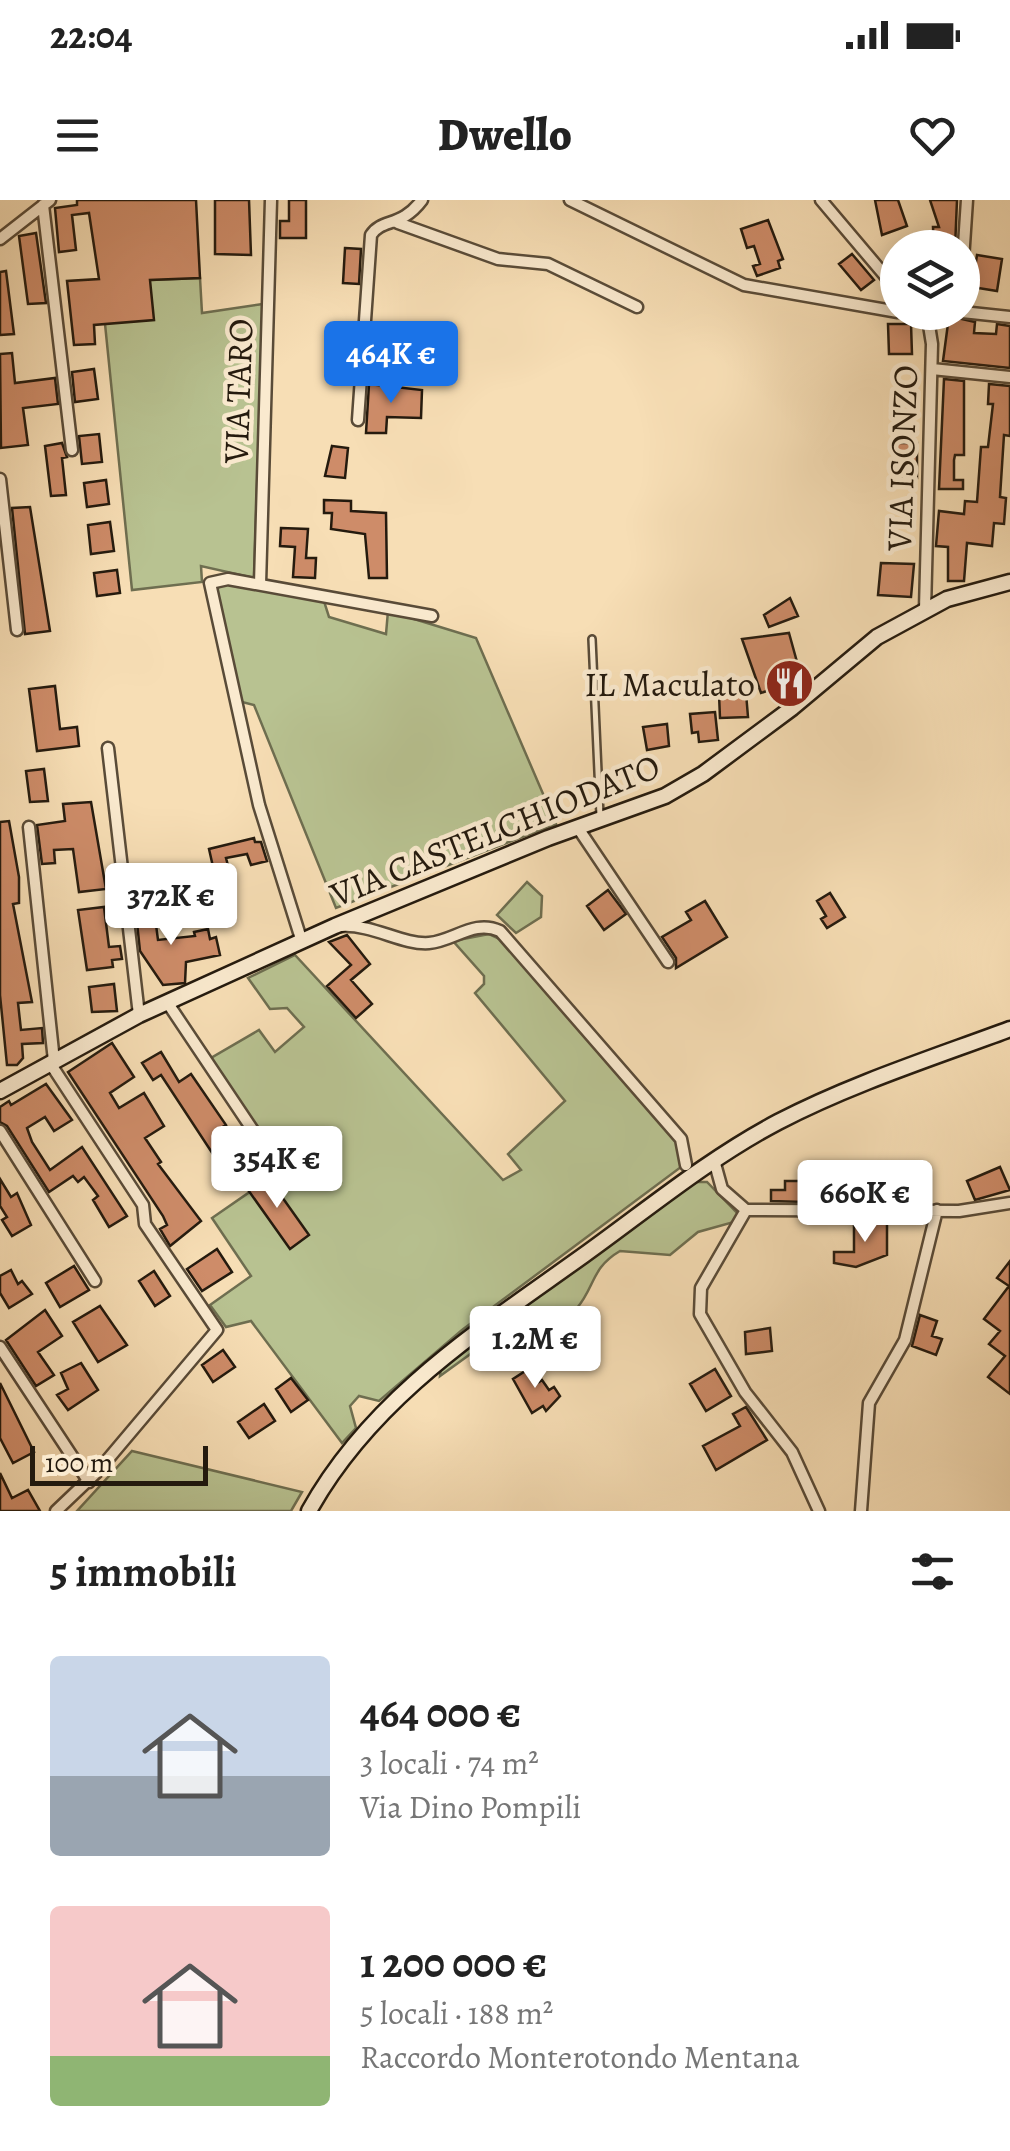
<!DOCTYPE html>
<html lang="it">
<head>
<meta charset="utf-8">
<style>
  body { margin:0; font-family:Alegreya,serif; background:#f6f6f6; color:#222; height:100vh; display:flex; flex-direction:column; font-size:38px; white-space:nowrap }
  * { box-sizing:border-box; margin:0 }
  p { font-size:32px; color:#767676 }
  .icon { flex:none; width:55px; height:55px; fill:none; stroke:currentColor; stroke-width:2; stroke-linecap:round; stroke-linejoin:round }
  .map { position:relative; height:1311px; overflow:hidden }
  .details { display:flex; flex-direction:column; background:#fff; flex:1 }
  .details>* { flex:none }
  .tools { position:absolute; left:880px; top:30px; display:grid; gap:20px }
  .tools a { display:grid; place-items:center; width:100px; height:100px; border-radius:50%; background:#fff; box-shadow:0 5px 25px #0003; font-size:50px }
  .scale { position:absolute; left:30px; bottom:25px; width:178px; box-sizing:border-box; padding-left:10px; border:5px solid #241a0e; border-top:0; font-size:28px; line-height:35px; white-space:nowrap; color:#241a0e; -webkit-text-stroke:8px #faeacf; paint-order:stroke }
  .price { position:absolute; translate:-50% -85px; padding:0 22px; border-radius:10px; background:#fff; color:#222; font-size:32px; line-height:65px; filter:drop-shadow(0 2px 5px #0008) }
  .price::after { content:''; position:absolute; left:50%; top:60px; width:30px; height:22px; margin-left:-15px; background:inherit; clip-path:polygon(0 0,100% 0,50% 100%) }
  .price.current { background:#1a73e8; color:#fff }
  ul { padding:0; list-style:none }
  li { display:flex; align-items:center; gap:30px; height:250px; padding:0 50px }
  li span { display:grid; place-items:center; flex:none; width:280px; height:200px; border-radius:10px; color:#555 }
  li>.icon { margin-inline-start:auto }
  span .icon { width:120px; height:120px; fill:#fffc; stroke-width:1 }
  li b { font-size:42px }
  h2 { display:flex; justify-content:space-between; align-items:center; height:120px; padding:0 50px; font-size:42px }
  .status { display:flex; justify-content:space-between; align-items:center; height:70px; padding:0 50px; background:#fff; direction:ltr }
  .status svg { height:28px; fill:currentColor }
  header { display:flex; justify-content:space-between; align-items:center; height:130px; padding:0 50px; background:#fff; font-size:45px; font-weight:800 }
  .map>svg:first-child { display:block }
  .green { fill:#b8c291; stroke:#6e6e50; stroke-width:2.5 }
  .building { fill:#ce8c69; stroke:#241a0e; stroke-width:2.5 }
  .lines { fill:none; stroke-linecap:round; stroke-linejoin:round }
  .lane-casing { stroke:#594b38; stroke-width:10 }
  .street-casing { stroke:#594b38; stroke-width:15 }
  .secondary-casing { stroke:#241a0e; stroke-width:19 }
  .lane { stroke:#faeacf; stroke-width:5 }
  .street { stroke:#faeacf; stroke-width:10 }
  .secondary { stroke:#faeacf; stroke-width:14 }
  .labels { text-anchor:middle; stroke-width:9; stroke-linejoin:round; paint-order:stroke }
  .street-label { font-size:35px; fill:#241a0e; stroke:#faeacf }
  .poi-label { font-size:35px; fill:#241a0e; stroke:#faeacf; text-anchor:end }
</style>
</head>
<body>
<div class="status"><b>22:04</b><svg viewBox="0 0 49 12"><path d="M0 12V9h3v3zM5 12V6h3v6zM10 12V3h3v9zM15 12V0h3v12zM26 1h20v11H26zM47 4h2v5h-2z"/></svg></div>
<header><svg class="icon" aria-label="menu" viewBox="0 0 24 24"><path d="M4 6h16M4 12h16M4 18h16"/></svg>Dwello<svg class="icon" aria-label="heart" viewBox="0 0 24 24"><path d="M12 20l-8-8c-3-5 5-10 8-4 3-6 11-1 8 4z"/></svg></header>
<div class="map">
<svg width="1010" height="1311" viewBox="0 0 1010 1311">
  <rect width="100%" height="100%" fill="#f7deb5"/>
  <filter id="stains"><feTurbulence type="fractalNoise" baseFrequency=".002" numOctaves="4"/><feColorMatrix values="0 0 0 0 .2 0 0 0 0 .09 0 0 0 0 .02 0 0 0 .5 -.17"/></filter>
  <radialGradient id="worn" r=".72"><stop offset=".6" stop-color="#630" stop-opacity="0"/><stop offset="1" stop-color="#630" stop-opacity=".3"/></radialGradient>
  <path class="green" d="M200,78L202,113L263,104L254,378L201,366L202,382L132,390L105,124L150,80Z
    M221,383L323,398L329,417L386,434L388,411L476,438L556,624L336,708L254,505L242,502L215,393Z
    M527,682L542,696L541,717L516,733L497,715Z
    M489,734L502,740L679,942L681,967L462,1130L379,1201L359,1196L350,1206L356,1228L342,1243L251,1121L226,1127L210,1105L251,1076L212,1018L283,969L211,858L259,830L275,852L304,827L287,808L270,809L248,778L295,755L503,980L521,970L508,954L565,901L475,793L484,784V776L453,741Z
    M695,982H707L739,1015L734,1022L698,1032L670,1055L620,1051C591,1068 595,1087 577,1108C559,1129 516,1153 492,1169L476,1150L440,1176L441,1167Z
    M132,1251L302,1292L291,1311H77Z"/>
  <path class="building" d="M77,0H196L200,78L150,80L154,120L94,125L95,144L74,145L67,81L99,79L89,13L72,15L76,50L59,52L55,8L77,5Z
    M215,0H249L251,55L215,54Z
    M289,0H306V38H280V21H289Z
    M875,0H898L907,26L882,35Z
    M930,0H957L955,48H934L933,27H939Z
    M768,20L783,59L778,61L780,68L757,76L753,66L760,64L754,46L747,48L741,29Z
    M36,33L46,103L28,104L19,36Z
    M345,48L361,49L359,84L343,83Z
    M852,54L874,80L861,90L839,64Z
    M977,55L1002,59L997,91L972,87Z
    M6,71L14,134L0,135V72Z
    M949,116L975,122L974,133L996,134L997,124L1010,126V168L943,161Z
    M888,124H911L912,154H889Z
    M415,135L425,136L423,167H371L372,148L397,152L402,140H414Z
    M12,153L15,183L55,178L58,204L23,208L28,245L1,248L0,154Z
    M94,169L98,199L75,202L72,172Z
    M944,179L964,181V255H955L954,260V280H963V289H939Z
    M369,184L422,190L421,218L387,217L386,233H366Z
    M989,184L1010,186V236L1004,235L1000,297L1006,298L1004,324L994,323L992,346L967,343L964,381H948V347L936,346L939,311L964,314L965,301L977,302L981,247H988L993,204H988Z
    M99,234L102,262L82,264L79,236Z
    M62,243L67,257L62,258L66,295L51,296L45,246Z
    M896,243H917V278H896Z
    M332,246L348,248L345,278L325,276Z
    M106,280L109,304L87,307L84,283Z
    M324,300L351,301V311L386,313L387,378H369L365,334L331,329L332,313H324Z
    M30,307L50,431L25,434L12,308Z
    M110,322L114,351L91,354L88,325Z
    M281,328L308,329L306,358H316L315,378L293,377L295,347L280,346Z
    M881,363L914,364L911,397L878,395Z
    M117,370L120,393L97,396L94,373Z
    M790,398L798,416L769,427L764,415Z
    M789,433L797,462L784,467L786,474L774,481L776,488L761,493L742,439Z
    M55,486L60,529L77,527L79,546L37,551L29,489Z
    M746,493L748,517L720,518L719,494Z
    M715,512L718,540L699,542L698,532L692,533L690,514Z
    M667,524L669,546L647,550L643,527Z
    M44,569L48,601L30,602L26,571Z
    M91,602L106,689L79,692L73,649L54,650L55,663L42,664L37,625L65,621L63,604Z
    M9,621L19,677V703L13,704L32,802L18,803L21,830L42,828L43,843L22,844L23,858L17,865H7L0,795V622Z
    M254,638L255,642H261L267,661L251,665L247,654L226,658L231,677L216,680L209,649Z
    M608,690L626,714L604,730L587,706Z
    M830,693L845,717L827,728L821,719L826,716L817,701Z
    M705,701L727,737L676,768V758L662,737L691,720L686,712Z
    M153,702L158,740L195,736L194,732L208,729L210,739L216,737L220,755L186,762L185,783L163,785L140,751L135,704Z
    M104,707L109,747L120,746L122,759L112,760L113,767L87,770L78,710Z
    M347,735L370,764L351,780L372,804L356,818L327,786L351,765L329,742Z
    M114,784L117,811L92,812L89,787Z
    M112,843L134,877L110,893L119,908L144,893L164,926L145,938L161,962L158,964L201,1021L170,1046L160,1029L167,1025L163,1016L68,872Z
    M161,852L179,882L191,874L226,925L219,929L243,962L226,974L161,875L153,880L142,863Z
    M46,884L72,920L54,931L45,917L27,928L32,942L50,970L82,947L127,1016L109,1027L93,1000L98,996L84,977L78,982L73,976L49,992L7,926L0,922V907L9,901L11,905Z
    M1000,967L1010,990L975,1000L967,981Z
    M265,973L309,1035L290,1049L246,987Z
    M0,979L11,997L17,993L31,1025L12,1036L2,1020L7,1017L0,1006Z
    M785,981H804V1002L771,1001V990H785Z
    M854,1023H887V1055L856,1067L834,1063V1052H854Z
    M217,1049L232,1072L202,1091L187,1069Z
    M1010,1061V1194L988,1177L1005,1156L989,1144L1000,1131L984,1119L1009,1086L997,1078Z
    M74,1066L89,1090L60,1107L46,1083Z
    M11,1070L18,1084L22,1081L32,1094L9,1108L0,1093V1076Z
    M154,1071L170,1096L155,1106L139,1081Z
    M100,1106L127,1145L98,1162L73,1122Z
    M45,1110L62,1136L38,1152L54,1175L36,1186L6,1140Z
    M920,1115L937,1121L932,1136L942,1139L936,1155L912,1146Z
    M770,1128L772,1151L746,1154L745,1132Z
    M223,1150L235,1167L213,1182L202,1165Z
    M81,1163L98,1190L68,1210L57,1195L68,1189L61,1173Z
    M530,1168L539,1182L542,1180L549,1190L554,1187L560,1196L546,1211L543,1206L532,1213L513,1179Z
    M715,1169L731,1196L706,1211L690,1184Z
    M291,1178L308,1200L291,1212L276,1189Z
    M0,1183L34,1252L13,1263L0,1238Z
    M264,1204L275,1221L249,1238L238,1222Z
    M746,1207L767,1240L716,1270L703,1246L740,1226L733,1214Z
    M0,1273L12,1298L28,1290L40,1311H0Z"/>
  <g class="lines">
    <defs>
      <path id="lane" d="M592,439L600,616"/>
      <path id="street" d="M570,0L744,85L898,112
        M821,0L898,91
        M43,5L72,250
        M398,23L498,59L548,64L637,107
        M0,39L50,0
        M962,75L967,0
        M901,112L928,119
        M962,112L1010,117
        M932,169L1010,177
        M358,220L371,35C382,18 401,28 422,0
        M0,279L17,430
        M260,384L271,0
        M925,409L932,144L928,119
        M108,548L139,815
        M29,627L54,861
        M578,628L668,762
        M341,726C373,724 402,745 429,743C454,741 474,719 500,731L681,939L686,965
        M302,742L259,605L210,383L228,379L432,416
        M167,802L274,962
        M50,863L143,1005L145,1024L217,1130L98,1271L56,1311
        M0,931L95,1081
        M714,960L722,989L746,1010L959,1011L1010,1003
        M746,1010L701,1088L700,1114L745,1192L792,1252L819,1311
        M0,1147L89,1282
        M861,1311L869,1203L905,1140L937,1010"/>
      <path id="secondary" d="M0,891L139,815L335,726L548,638L665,596L703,574L792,508L877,437L947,399L1010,382
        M309,1311C372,1197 481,1129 584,1055C648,1009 708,959 778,922C851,884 932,858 1010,829"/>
    </defs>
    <use href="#lane" class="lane-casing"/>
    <use href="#street" class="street-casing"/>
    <use href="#secondary" class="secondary-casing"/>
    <use href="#lane" class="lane"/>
    <use href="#street" class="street"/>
    <use href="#secondary" class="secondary"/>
  </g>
  <defs>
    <symbol id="restaurant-disc" viewBox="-11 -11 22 22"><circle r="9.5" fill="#8f2418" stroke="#faeacf"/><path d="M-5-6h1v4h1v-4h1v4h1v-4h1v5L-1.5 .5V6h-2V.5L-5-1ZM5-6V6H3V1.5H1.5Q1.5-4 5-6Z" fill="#fff"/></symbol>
  </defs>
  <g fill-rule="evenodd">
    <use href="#restaurant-disc" x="762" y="456" width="55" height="55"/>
  </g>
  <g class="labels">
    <g class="street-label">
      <text transform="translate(238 191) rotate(-88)" y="12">VIA TARO</text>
      <text transform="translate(902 258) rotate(-88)" y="12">VIA ISONZO</text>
      <text transform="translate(495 630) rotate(-22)" y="12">VIA CASTELCHIODATO</text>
    </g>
    <g class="poi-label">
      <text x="755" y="496">IL Maculato</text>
    </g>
  </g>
  <rect width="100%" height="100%" filter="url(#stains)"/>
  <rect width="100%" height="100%" fill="url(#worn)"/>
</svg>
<div class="tools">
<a><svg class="icon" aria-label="layers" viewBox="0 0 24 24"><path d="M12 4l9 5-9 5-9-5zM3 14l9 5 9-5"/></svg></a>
</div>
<div class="scale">100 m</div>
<b class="price current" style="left:391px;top:206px">464K €</b>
<b class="price" style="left:171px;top:748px">372K €</b>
<b class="price" style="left:277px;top:1011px">354K €</b>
<b class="price" style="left:865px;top:1045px">660K €</b>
<b class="price" style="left:535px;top:1191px">1.2M €</b>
</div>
<section class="details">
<h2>5 immobili<svg class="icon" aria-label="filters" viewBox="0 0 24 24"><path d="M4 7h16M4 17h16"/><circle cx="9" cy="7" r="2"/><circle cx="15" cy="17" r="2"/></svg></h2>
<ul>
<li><span style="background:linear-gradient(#c9d6e8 60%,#9aa5b1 0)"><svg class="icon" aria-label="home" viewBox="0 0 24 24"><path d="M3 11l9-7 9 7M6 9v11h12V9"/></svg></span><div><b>464 000 €</b><p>3 locali · 74 m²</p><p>Via Dino Pompili</p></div></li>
<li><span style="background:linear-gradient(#f6c9c9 75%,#8fb573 0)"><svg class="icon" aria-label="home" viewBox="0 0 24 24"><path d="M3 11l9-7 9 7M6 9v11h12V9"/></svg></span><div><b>1 200 000 €</b><p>5 locali · 188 m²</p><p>Raccordo Monterotondo Mentana</p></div></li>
</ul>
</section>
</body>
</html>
